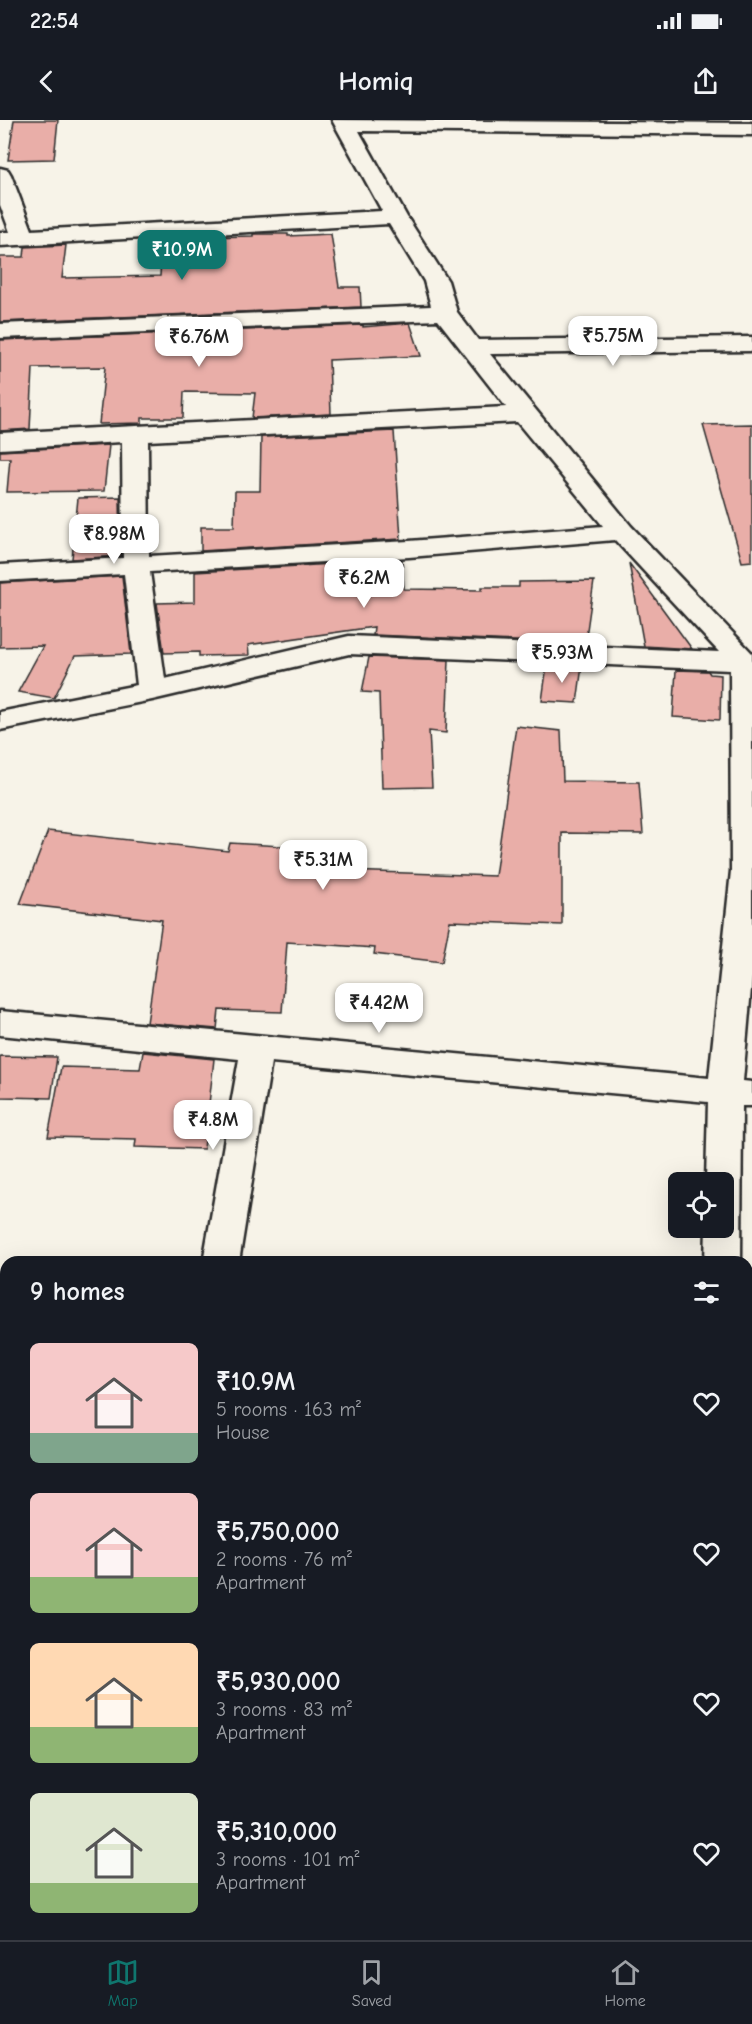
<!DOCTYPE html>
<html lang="en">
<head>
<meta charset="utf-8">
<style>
  body { margin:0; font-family:"Comic Neue",sans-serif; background:#20242c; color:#f1f3f6; height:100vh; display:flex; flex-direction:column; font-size:22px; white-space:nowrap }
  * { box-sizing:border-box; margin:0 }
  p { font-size:20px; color:#9ea1a6 }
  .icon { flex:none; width:33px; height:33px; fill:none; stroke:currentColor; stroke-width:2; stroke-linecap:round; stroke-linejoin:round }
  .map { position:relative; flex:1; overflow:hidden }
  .details { position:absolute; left:0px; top:1136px; width:753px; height:686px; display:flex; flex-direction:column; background:#171b24; border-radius:18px 18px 0 0; box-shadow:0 6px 24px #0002 }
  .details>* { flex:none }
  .buttons { position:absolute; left:668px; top:1052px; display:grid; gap:12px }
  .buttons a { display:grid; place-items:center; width:66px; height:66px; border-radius:9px; background:#171b24; box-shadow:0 6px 24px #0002; font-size:30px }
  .price { position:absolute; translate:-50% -51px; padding:0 14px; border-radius:12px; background:#fff; color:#222; font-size:20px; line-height:39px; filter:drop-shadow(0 2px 3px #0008) }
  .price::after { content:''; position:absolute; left:50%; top:36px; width:18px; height:14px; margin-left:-9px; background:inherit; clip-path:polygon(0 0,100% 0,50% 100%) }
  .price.active { background:#0f766e; color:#fff }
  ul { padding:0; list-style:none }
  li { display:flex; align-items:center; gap:18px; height:150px; padding:0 30px }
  li span { display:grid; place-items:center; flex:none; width:168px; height:120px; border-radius:9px; color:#555 }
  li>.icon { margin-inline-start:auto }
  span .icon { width:72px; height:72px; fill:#fffc; stroke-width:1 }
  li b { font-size:26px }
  h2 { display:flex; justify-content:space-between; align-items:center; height:72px; padding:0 30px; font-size:26px }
  .status { display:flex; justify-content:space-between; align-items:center; height:42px; padding:0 30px; background:#171b24; direction:ltr }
  .status svg { height:16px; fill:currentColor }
  header { display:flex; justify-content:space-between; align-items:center; height:78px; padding:0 30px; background:#171b24; font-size:27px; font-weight:700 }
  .tabs { display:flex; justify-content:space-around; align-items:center; height:84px; border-top:2px solid #363941; background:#171b24; font-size:16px; color:#9ea1a6 }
  .tabs a { display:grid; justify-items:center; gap:3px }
  .tabs .active { color:#0f766e }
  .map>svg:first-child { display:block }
  .building { fill:#e9aea8; stroke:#2b2b2b; stroke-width:1.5 }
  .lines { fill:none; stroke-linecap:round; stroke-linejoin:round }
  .minor-casing { stroke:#2b2b2b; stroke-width:5 }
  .minor { fill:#f7f3e8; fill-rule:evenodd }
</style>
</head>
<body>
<div class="status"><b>22:54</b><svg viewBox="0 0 49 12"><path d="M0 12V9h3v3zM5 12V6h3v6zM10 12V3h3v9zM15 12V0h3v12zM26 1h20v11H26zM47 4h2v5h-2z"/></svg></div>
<header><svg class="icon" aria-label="back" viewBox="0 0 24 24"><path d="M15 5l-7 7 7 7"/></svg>Homiq<svg class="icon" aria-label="share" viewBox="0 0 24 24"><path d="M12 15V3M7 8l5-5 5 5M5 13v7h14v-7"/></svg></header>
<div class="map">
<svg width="752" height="1820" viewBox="0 0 752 1820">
  <rect width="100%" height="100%" fill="#f7f3e8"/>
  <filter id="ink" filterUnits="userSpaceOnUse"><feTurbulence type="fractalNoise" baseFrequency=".0167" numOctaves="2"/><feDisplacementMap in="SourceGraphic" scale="12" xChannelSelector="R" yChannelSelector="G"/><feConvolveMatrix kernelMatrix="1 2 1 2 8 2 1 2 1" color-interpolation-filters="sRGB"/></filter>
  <g filter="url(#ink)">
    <path class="building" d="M14,0H58L54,39L8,40Z
      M253,114H288V116L331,114L339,167H360L361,187L0,202V137H24L25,127L66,125L62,158L160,156L162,124H205V117L253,116Z
      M410,203L421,236L329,240L331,294L252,298L255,273L184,272L183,298H142V303L99,304L105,247L33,248L30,309L0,311V220L363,205V207Z
      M752,304V441L742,442L703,305Z
      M394,311L401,419L201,431V407H234L235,371H260L261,317Z
      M109,325L104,371L7,372L10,338H0V331Z
      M120,377L121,436L72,439L78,378Z
      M402,440L404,469L482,470V467H519V462L594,461L585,524L373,515L374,507L248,525L249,535L199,536V532L164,533L157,483L195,482V452Z
      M629,443L692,529L644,526Z
      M122,456L131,534L75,536L54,578L18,572L43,526L0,527V463Z
      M369,537L449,540L446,613L429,611L432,667L382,668L379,573L362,572Z
      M547,545L582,546L577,583L542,581Z
      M676,550L708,551L710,554L721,555L720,600L673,597Z
      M516,606L561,611L563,661L639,662L643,714L562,713V805L450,801L442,842L374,834L375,828L287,822L282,892L219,890L217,909L147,903L162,800L20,784L48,711L228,731L230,723L350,730L347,751L495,756Z
      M143,932L214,939L204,1029L135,1027L136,1019L48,1017L61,947L140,949Z
      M0,936L57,937L51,978L0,977Z"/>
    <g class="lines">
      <defs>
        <path id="minor" d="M332,0L752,3V15L359,11L407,97L448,161L457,192L478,220L752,217V231L490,234L631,406L752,533V857L743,961L752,962V986H742L741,1142H705L706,1107H723V1062H706L708,982L271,942L239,1142H203L239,939L0,915V891L709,958L731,751L730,550L349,534L152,580L0,610V592L137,565L124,454L0,461V445L123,438L122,322L0,329V313L506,287L438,200L0,218V204L431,186L424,161L389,104L0,126V112H10L0,85V48L8,50L11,55L32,110L382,91ZM517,302L603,406L409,421L149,436L148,321ZM615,420L719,532L349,516L165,559L150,452L409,437Z
          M752,1643V1683L747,1684V1644Z
          M0,1685H6V1727H0Z
          M747,1798L752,1800V1820H714V1815H747Z"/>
      </defs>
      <use href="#minor" class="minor-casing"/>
      <use href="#minor" class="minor"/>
    </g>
  </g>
</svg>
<div class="buttons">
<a><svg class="icon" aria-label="locate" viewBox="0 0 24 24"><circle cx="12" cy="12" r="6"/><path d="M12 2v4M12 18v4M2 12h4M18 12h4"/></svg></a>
</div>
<b class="price active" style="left:182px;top:161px">₹10.9M</b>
<b class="price" style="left:613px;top:247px">₹5.75M</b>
<b class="price" style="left:199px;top:248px">₹6.76M</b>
<b class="price" style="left:114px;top:445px">₹8.98M</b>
<b class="price" style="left:364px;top:489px">₹6.2M</b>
<b class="price" style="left:562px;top:564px">₹5.93M</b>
<b class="price" style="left:323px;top:771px">₹5.31M</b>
<b class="price" style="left:379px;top:914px">₹4.42M</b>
<b class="price" style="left:213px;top:1031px">₹4.8M</b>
<section class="details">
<h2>9 homes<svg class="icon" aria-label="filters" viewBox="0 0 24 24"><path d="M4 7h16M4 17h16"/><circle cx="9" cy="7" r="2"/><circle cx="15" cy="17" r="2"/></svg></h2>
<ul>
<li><span style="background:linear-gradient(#f6c9c9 75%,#7fa58c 0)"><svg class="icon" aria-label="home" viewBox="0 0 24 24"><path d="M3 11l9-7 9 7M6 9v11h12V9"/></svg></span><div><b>₹10.9M</b><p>5 rooms · 163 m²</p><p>House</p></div><svg class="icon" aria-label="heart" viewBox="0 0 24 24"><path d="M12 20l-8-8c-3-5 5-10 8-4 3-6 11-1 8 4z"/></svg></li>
<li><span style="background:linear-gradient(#f6c9c9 70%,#8fb573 0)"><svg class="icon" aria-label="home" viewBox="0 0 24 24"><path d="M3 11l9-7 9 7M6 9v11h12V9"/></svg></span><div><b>₹5,750,000</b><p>2 rooms · 76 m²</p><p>Apartment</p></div><svg class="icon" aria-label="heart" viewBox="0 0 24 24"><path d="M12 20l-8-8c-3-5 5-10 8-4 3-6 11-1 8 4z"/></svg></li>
<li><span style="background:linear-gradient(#ffd9b3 70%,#8fb573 0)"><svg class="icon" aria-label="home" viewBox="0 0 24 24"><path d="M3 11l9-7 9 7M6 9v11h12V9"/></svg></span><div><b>₹5,930,000</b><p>3 rooms · 83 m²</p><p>Apartment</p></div><svg class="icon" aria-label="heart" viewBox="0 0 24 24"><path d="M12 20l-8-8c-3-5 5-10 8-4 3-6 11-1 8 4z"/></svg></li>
<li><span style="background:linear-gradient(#dfe7d0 75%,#8fb573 0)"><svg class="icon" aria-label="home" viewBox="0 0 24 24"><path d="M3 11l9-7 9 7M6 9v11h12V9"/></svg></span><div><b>₹5,310,000</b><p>3 rooms · 101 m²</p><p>Apartment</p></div><svg class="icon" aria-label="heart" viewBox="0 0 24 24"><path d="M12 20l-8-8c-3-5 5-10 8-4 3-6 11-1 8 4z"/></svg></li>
</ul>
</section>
</div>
<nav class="tabs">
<a class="active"><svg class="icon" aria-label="map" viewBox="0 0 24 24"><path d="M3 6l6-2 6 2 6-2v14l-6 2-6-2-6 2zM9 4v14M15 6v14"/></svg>Map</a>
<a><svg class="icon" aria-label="saved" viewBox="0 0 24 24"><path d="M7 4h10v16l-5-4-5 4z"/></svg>Saved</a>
<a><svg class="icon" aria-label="home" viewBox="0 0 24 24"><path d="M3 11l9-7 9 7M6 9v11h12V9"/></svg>Home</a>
</nav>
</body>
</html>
